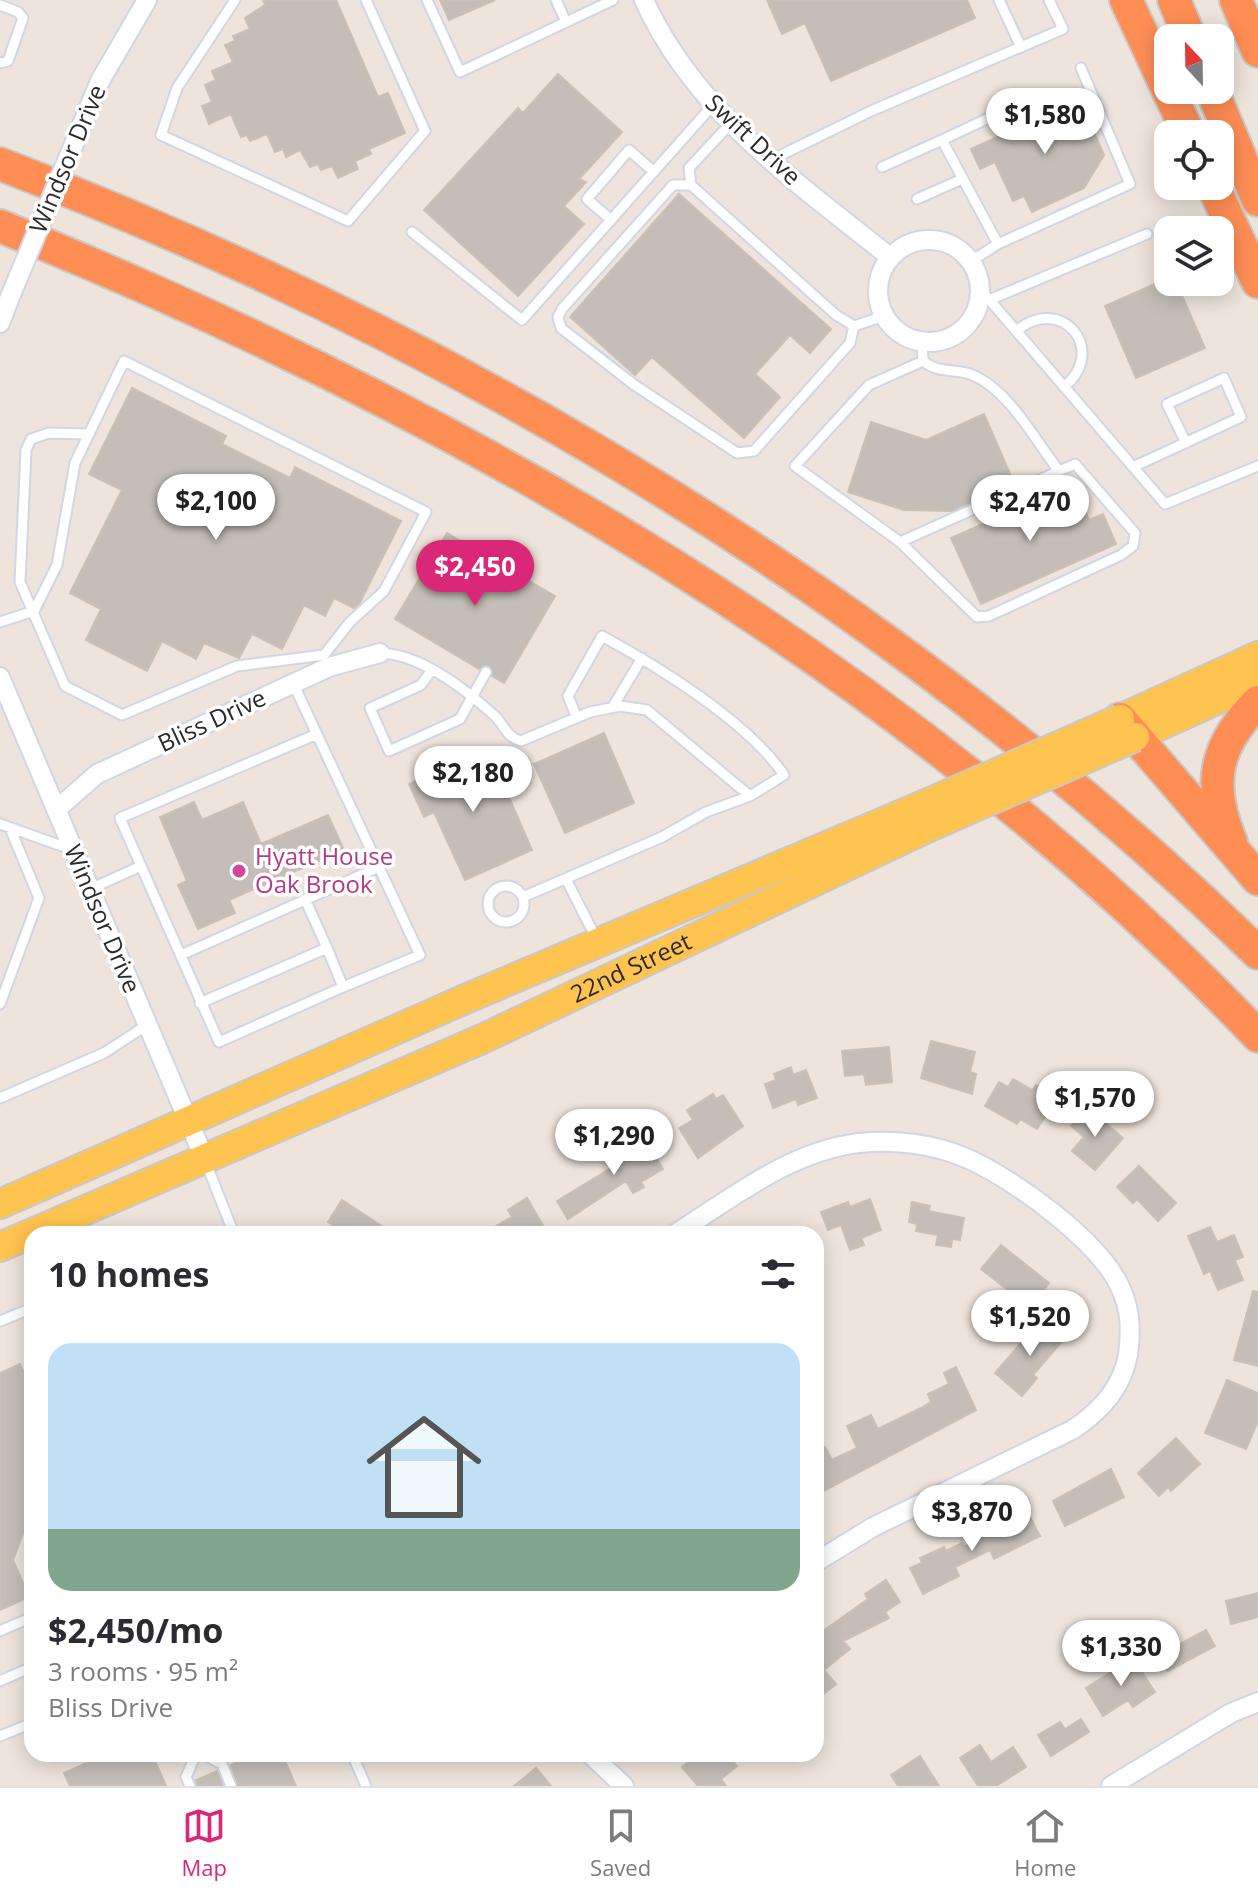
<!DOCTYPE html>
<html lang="en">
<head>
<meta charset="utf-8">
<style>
  body { margin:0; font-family:"Open Sans",sans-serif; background:#f2f2f3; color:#2b2b33; height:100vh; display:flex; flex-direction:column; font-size:30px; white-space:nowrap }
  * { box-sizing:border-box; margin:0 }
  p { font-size:26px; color:#7c7c81 }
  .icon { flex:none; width:44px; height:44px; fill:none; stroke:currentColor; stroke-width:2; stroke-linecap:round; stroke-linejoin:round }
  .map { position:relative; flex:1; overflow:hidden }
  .panel { position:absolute; left:24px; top:1226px; width:800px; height:536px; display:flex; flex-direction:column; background:#fff; border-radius:24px; box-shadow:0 4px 20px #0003 }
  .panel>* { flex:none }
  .needle { width:52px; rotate:338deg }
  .controls { position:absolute; left:1154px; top:24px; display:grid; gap:16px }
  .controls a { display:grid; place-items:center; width:80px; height:80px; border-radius:16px; background:#fff; box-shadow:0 4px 20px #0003; font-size:40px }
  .price { position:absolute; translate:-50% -68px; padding:0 18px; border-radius:28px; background:#fff; color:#222; font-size:26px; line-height:52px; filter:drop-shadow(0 2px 4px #0008) }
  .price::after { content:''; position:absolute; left:50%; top:48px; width:24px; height:18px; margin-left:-12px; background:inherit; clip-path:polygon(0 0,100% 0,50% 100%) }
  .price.on { background:#db2777; color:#fff }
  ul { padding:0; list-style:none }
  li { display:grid; align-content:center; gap:16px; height:424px; padding:0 24px }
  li+li { border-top:2px solid #e1e1e2 }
  li span { display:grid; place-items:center; height:248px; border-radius:24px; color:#555 }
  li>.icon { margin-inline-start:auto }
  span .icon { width:144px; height:144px; fill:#fffc; stroke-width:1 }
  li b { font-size:34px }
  h2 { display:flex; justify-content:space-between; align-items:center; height:96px; padding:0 24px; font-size:34px }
  .dock { display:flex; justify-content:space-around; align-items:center; height:112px; border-top:2px solid #e1e1e2; background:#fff; font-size:22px; color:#7c7c81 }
  .dock a { display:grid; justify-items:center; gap:4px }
  .dock .on { color:#db2777 }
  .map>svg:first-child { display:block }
  .building { fill:#c5beb8; stroke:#cac0b4; stroke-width:2 }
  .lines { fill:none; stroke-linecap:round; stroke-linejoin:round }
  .service-casing { stroke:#d0d6e5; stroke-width:13 }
  .minor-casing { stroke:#d0d6e5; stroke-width:22 }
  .primary-casing { stroke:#c8c8c8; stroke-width:32 }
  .motorway-casing { stroke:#c8c8c8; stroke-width:36 }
  .service { stroke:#fff; stroke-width:9 }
  .minor { stroke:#fff; stroke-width:18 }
  .primary { stroke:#ffc44f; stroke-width:28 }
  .motorway { stroke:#ff8e55; stroke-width:32 }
  .minor-bridge-casing { stroke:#d0d6e5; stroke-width:22; stroke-linecap:butt }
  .primary-bridge-casing { stroke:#c8c8c8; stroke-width:32; stroke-linecap:butt }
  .minor-bridge { stroke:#fff; stroke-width:18 }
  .primary-bridge { stroke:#ffc44f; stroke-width:28 }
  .hotel-dot { fill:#d1479c; stroke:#fff; stroke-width:3 }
  .labels { text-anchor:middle; stroke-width:7; stroke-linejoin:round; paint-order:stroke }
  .street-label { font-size:24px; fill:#2a2a2a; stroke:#fff }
  .hotel-label { font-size:24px; fill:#b23c85; stroke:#fff; text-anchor:start }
</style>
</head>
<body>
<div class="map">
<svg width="1258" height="1786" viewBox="0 0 1258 1786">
  <rect width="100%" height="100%" fill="#eee4db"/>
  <path class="building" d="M263,0H336L378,97L388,93L405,133L369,149L371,154L355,161L358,169L338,178L332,166L321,170L318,164L310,167L300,150L286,157L283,149L275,152L267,134L250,141L247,135L241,137L231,114L209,124L202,106L212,102L205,85L216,80L212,71L233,62L225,45L235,41L233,36L250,29L245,18L265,5Z
    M440,0H495L449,20Z
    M767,0H967L975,18L831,81L805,23L782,34Z
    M558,74L622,132L579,179L586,182L564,206L584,224L518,296L424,210L518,108L523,113Z
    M1079,99L1104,155L1084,188L1032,212L1024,196L1013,201L995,162L980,169L971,149Z
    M679,194L831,329L810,353L790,335L755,374L780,397L744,438L652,357L635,375L570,317Z
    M1168,278V282H1176L1205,348L1136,378L1105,306Z
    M132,388L226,436L222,444L290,478L295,467L401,521L359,604L354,608L334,598L325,616L304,605L282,649L252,634L239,658L204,643L196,659L162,641L147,671L86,640L101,609L70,593L122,490L89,474Z
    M984,414L1014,483L952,511L904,510L848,492L871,422L926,440Z
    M1073,484L1089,520L1103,514L1116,544L981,604L951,538Z
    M447,533L555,596L504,683L492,676L490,666L479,669L395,619Z
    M604,733L634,803L565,833L534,764Z
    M488,749L532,850L465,880L434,812L424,817L409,784Z
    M194,802L202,820L243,802L261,844L328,815L344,850L229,900L235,913L198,929L178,885L187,881L160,817Z
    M931,1041L975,1052L970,1072L976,1074L972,1094L921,1078Z
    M889,1047L892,1082L866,1085L864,1074L845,1076L842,1051Z
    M791,1067L793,1075L806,1070L817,1098L798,1105L796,1099L773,1108L765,1084L776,1080L774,1074Z
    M1049,1075L1066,1085L1037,1129L1020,1119L1017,1124L985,1106L999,1082L1008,1087L1013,1079L1032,1090L1036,1085L1041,1088Z
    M713,1094L716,1099L723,1095L743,1126L698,1158L679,1128L693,1120L687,1110Z
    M1087,1107L1123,1138L1095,1170L1072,1151L1084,1137L1071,1126Z
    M622,1141L628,1150L639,1143L643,1150L649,1146L663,1169L641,1182L644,1187L633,1193L626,1181L568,1219L557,1201L616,1165L606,1150Z
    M1139,1166L1176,1203L1158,1221L1137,1199L1133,1203L1117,1187Z
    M527,1198L548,1234H482L512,1217L508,1210Z
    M870,1199L881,1230L861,1238L864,1245L850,1250L841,1225L828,1230L821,1212L848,1202L850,1207Z
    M342,1200L394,1234H347L328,1222Z
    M912,1202L930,1206L928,1211L964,1218L960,1240L952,1239L951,1247L936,1245L938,1235L916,1231L917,1224L909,1222Z
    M1210,1227L1217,1242L1234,1235L1243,1257L1235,1260L1243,1280L1218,1290L1210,1271L1204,1274L1188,1236Z
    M1001,1245L1049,1283L1030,1307L981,1269Z
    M1253,1291L1258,1292V1366L1234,1360Z
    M1059,1323L1070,1332L1033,1375L1037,1378L1022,1396L995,1373L1035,1327L1047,1337Z
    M20,1364L32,1391V1510L13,1560L29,1597L0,1610V1373Z
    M956,1367L976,1410L816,1495V1451L825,1447L832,1460L857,1448L847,1426L871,1415L878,1429L921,1408L931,1402L928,1394L949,1384L944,1373Z
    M1227,1380L1258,1393V1421L1246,1449L1205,1433Z
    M1176,1438L1200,1464L1171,1491L1168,1487L1159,1496L1138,1473Z
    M1111,1469L1124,1497L1065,1526L1053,1501Z
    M1029,1515L1040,1536L994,1559L990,1550L955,1567L959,1576L923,1594L910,1568L922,1563L920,1558L944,1547L946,1551L962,1543L964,1547L993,1532L991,1529L1005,1522L1007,1526Z
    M886,1580L900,1602L885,1612L889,1618L843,1641L850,1649L824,1670L836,1684L816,1700V1636L868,1599L865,1594Z
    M1258,1593V1617L1231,1624L1226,1601Z
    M1206,1630L1215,1646L1168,1671L1159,1655Z
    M1133,1658L1155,1692L1133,1707L1128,1700L1103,1716L1086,1688Z
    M1081,1719L1089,1732L1051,1756L1038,1735L1060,1722L1065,1729Z
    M980,1745L991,1762L1013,1747L1026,1767L996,1786H978L960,1758Z
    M83,1754H152L166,1786H70L64,1773L87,1763Z
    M245,1754H282L296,1786H238L231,1765L247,1758Z
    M697,1754H727L737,1766L721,1779L726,1786H698L682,1767Z
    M920,1756L939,1786H898L891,1775Z
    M536,1768L551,1786H514Z
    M217,1771L223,1786H197L196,1780Z"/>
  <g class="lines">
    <defs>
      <path id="service" d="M235,0L177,88L161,135L348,221L425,131L366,0
        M427,0L460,72L613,0
        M556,0L566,22
        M999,0L1021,47
        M0,5L18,12L23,18L8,61L0,63
        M731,123L689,168L691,185L836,315L854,326L884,316
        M942,140L993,116
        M771,160L871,111L1063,29L1049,0
        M882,167L942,140L998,244
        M691,185H673L562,309L558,317L561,328L633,384L737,453L754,451L850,343L854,326
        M917,199L960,180
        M611,220L587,199L629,150L654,172
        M412,232L522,320L713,105
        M971,261L998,244L1130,184L1081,68
        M981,290L1165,504L1258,466
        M989,300L1147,234
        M1016,331C1061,293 1109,350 1064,387
        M922,342L923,361C939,374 952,368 970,374C1008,388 1035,440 1059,471L900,542L795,466L869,385L923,361
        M1133,467L1241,417L1224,378L1167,404L1186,443
        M900,542L977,617L989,616L1121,555L1133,546L1135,533L1075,464L1059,471
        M0,622L34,611L57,565L75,463L124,361L426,512L384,591L350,622L324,655L237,666L122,715L65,686L20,582L26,450L31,439L49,433L88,434
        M380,653C421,654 465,689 495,716C505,726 506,737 521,741L590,712L620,706L647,710L750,796
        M431,671L421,685L370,708L389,751L460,719L486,672
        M612,708L642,658
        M0,824L73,850
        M141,866L120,818L317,734
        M566,879L597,940
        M488 904a18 18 0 1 1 36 0a18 18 0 1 1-36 0Z
        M90,889L141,866L219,1042L343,987
        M523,897L662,837L706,812L750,796L784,775C748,722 659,667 602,636L568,696L577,718
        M305,899L327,948
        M181,955L379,867
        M200,1003L327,948L343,987L420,955L293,683
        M0,1004L39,898L10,828
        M0,1098L104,1053L147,1025
        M206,1163L234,1234
        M0,1321L32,1308
        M0,1631L32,1617
        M0,1681L32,1667
        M0,1736L32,1723
        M203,1754L222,1764L231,1786
        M352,1754L366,1786
        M190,1786L186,1777L196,1754"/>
      <path id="minor" d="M644,0C694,111 797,183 890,257
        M79,132L100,81L147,0
        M878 291a51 51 0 1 1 102 0a51 51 0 1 1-102 0Z
        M0,323L12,292
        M0,677L205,1160
        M56,810L97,774L329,667L380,653
        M675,1234C732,1198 790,1151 859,1143C893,1139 934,1144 966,1158C1013,1178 1101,1242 1121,1289C1131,1311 1131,1332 1128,1355C1122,1388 1100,1412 1072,1430L873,1527L816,1562
        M590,1754L624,1786
        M1111,1786L1231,1713L1258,1702"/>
      <g id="primary">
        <path d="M1120,719L1258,656"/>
        <path d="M1135,737L1258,681"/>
        <path d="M0,1204L470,997L919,807"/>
        <path id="s1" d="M0,1247L482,1039L929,827"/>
      </g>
      <path id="motorway" d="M1126,0L1168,90
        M1174,0L1190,38
        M1236,0L1258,51
        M1168,90L1189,134
        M1212,90L1258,200
        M0,164C464,341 902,607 1258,953
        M1213,186L1258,282
        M0,226C463,413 911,673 1258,1036
        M1120,719L1258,879
        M1231,842C1207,784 1214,746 1258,702"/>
    </defs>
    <use href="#service" class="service-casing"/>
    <use href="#minor" class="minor-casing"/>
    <use href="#primary" class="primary-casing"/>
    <use href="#motorway" class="motorway-casing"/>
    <use href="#service" class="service"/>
    <use href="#minor" class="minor"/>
    <use href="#primary" class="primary"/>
    <use href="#motorway" class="motorway"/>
    <defs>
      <path id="minor-bridge" d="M12,292L79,132"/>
      <path id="primary-bridge" d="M919,807L1120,719
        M929,827L1135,737"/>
    </defs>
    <use href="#minor-bridge" class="minor-bridge-casing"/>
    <use href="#primary-bridge" class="primary-bridge-casing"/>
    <use href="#minor-bridge" class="minor-bridge"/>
    <use href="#primary-bridge" class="primary-bridge"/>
  </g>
  <circle class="hotel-dot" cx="239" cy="871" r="8"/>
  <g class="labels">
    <g class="street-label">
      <text transform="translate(753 140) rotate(43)" y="8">Swift Drive</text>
      <text transform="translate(68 159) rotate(-67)" y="8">Windsor Drive</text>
      <text transform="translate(212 721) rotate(-25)" y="8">Bliss Drive</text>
      <text transform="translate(102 919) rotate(67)" y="8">Windsor Drive</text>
      <text dy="8" stroke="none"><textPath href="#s1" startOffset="690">22nd Street</textPath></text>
    </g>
    <g class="hotel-label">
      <text x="255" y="865">Hyatt House<tspan x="255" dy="28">Oak Brook</tspan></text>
    </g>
  </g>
</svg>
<div class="controls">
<a><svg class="needle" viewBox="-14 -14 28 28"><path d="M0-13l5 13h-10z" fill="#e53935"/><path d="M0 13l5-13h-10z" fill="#7c7c81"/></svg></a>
<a><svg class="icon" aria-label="locate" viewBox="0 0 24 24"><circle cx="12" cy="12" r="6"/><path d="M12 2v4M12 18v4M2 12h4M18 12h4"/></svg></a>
<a><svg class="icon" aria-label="layers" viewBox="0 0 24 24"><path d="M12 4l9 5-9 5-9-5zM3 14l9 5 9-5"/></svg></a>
</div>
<b class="price" style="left:1045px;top:156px">$1,580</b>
<b class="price" style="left:216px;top:542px">$2,100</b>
<b class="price" style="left:1030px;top:543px">$2,470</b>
<b class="price on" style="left:475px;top:608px">$2,450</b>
<b class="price" style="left:473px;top:814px">$2,180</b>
<b class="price" style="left:1095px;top:1139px">$1,570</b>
<b class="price" style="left:614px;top:1177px">$1,290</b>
<b class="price" style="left:1030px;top:1358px">$1,520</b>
<b class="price" style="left:972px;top:1553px">$3,870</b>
<b class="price" style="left:1121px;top:1688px">$1,330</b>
<section class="panel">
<h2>10 homes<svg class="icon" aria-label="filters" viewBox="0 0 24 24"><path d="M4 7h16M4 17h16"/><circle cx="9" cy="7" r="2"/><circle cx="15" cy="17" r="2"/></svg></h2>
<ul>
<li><span style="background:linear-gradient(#bfe0f5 75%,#7fa58c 0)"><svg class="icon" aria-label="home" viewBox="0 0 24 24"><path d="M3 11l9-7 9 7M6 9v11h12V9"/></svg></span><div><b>$2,450/mo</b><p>3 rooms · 95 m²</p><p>Bliss Drive</p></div></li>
</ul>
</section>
</div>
<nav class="dock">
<a class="on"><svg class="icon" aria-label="map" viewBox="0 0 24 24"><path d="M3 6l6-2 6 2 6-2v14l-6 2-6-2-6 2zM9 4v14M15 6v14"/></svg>Map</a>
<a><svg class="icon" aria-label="saved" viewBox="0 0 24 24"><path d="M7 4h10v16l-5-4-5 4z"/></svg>Saved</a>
<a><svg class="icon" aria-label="home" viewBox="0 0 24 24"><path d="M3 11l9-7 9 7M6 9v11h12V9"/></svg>Home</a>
</nav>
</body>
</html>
